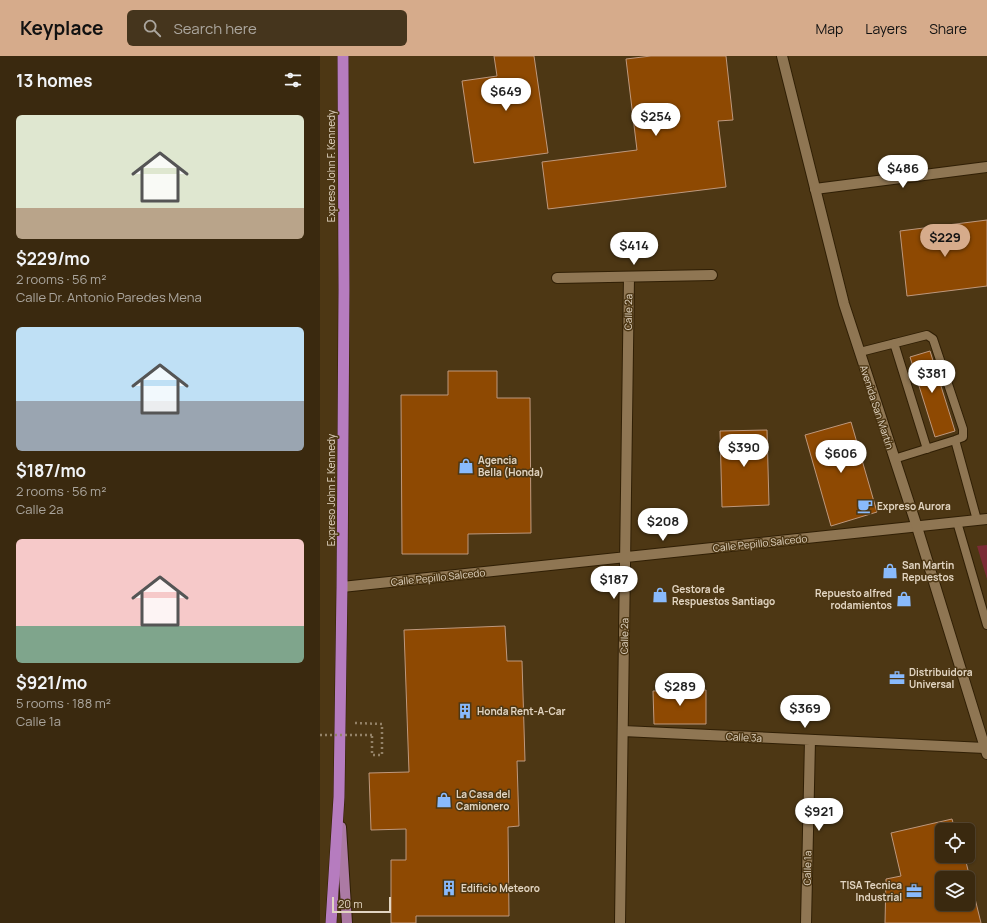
<!DOCTYPE html>
<html lang="en">
<head>
<meta charset="utf-8">
<style>
  body { margin:0; font-family:Manrope,sans-serif; background:#45351d; color:#f1f3f6; height:100vh; display:flex; flex-direction:column; font-size:15px; white-space:nowrap }
  * { box-sizing:border-box; margin:0 }
  p { font-size:13px; color:#aba69e }
  .icon { flex:none; width:22px; height:22px; fill:none; stroke:currentColor; stroke-width:2; stroke-linecap:round; stroke-linejoin:round }
  .map { position:relative; flex:1; overflow:hidden }
  .panel { display:flex; flex-direction:column; background:#3a290f; width:320px }
  .panel>* { flex:none }
  .tools { position:absolute; left:615px; top:767px; display:grid; gap:8px }
  .tools a { display:grid; place-items:center; width:40px; height:40px; border-radius:6px; background:#3a290f; box-shadow:0 1px 3px #0004,0 0 0 1px #54452f; font-size:20px }
  .scale { position:absolute; left:12px; bottom:10px; width:59px; box-sizing:border-box; padding-left:4px; border:2px solid #e2d5c2; border-top:0; font-size:11px; line-height:14px; white-space:nowrap; color:#e2d5c2; -webkit-text-stroke:3px #4d3714; paint-order:stroke }
  .price { position:absolute; translate:-50% -34px; padding:0 9px; border-radius:14px; background:#fff; color:#222; font-size:13px; line-height:26px; filter:drop-shadow(0 1px 2px #0008) }
  .price::after { content:''; position:absolute; left:50%; top:24px; width:12px; height:9px; margin-left:-6px; background:inherit; clip-path:polygon(0 0,100% 0,50% 100%) }
  .price.on { background:#d6ab8b; color:#111 }
  ul { padding:0; list-style:none }
  li { display:grid; align-content:center; gap:8px; height:212px; padding:0 16px }
  li span { display:grid; place-items:center; height:124px; border-radius:6px; color:#555 }
  li>.icon { margin-inline-start:auto }
  span .icon { width:72px; height:72px; fill:#fffc; stroke-width:1 }
  li b { font-size:17px }
  h2 { display:flex; justify-content:space-between; align-items:center; height:48px; padding:0 16px; font-size:17px }
  header { display:flex; align-items:center; gap:24px; box-sizing:border-box; height:56px; padding:0 20px; background:#d6ab8b; color:#111 }
  header strong { font-size:19px }
  nav { display:flex; gap:22px; margin-inline-start:auto; font-size:14px }
  .search { width:280px; height:36px; background:#45351d; display:flex; align-items:center; gap:10px; box-sizing:border-box; padding:0 14px; border-radius:6px; color:#aba69e; font-size:15px }
  main { display:flex; flex:1; min-height:0 }
  .map>svg:first-child { display:block }
  .green { fill:#7b2b35 }
  .building { fill:#8e4902; stroke:#be987d; fill-rule:evenodd }
  .lines { fill:none; stroke-linecap:round; stroke-linejoin:round }
  .service-casing { stroke:#301f05; stroke-width:10 }
  .minor-casing { stroke:#301f05; stroke-width:12 }
  .secondary-casing { stroke:#301f05; stroke-width:12 }
  .primary-casing { stroke:#301f05; stroke-width:12 }
  .trunk-casing { stroke:#301f05; stroke-width:12 }
  .path { stroke:#948267; stroke-width:2.5; stroke-dasharray:2 3; stroke-linecap:butt }
  .service { stroke:#8f7653; stroke-width:8 }
  .minor { stroke:#8f7653; stroke-width:10 }
  .secondary { stroke:#8f7653; stroke-width:10 }
  .primary { stroke:#ac7aa4; stroke-width:10 }
  .trunk { stroke:#b67cbf; stroke-width:11 }
  .path-bridge { stroke:#948267; stroke-width:2.5; stroke-dasharray:2 3; stroke-linecap:butt }
  .labels { text-anchor:middle; stroke-width:3; stroke-linejoin:round; paint-order:stroke }
  .street-label { font-size:10px; fill:#e2d5c2; stroke:#4d3714 }
  .poi-label { font-size:10px; font-weight:bold; fill:#e2d5c2; stroke:#4d3714; text-anchor:start }
</style>
</head>
<body>
<header>
<strong>Keyplace</strong>
<div class="search"><svg class="icon" aria-label="search" viewBox="0 0 24 24"><circle cx="10" cy="10" r="6"/><path d="M15 15l6 6"/></svg>Search here</div>
<nav><a>Map</a><a>Layers</a><a>Share</a></nav>
</header>
<main>
<section class="panel">
<h2>13 homes<svg class="icon" aria-label="filters" viewBox="0 0 24 24"><path d="M4 7h16M4 17h16"/><circle cx="9" cy="7" r="2"/><circle cx="15" cy="17" r="2"/></svg></h2>
<ul>
<li><span style="background:linear-gradient(#dfe7d0 75%,#b9a48a 0)"><svg class="icon" aria-label="home" viewBox="0 0 24 24"><path d="M3 11l9-7 9 7M6 9v11h12V9"/></svg></span><div><b>$229/mo</b><p>2 rooms · 56 m²</p><p>Calle Dr. Antonio Paredes Mena</p></div></li>
<li><span style="background:linear-gradient(#bfe0f5 60%,#9aa5b1 0)"><svg class="icon" aria-label="home" viewBox="0 0 24 24"><path d="M3 11l9-7 9 7M6 9v11h12V9"/></svg></span><div><b>$187/mo</b><p>2 rooms · 56 m²</p><p>Calle 2a</p></div></li>
<li><span style="background:linear-gradient(#f6c9c9 70%,#7fa58c 0)"><svg class="icon" aria-label="home" viewBox="0 0 24 24"><path d="M3 11l9-7 9 7M6 9v11h12V9"/></svg></span><div><b>$921/mo</b><p>5 rooms · 188 m²</p><p>Calle 1a</p></div></li>
</ul>
</section>
<div class="map">
<svg width="667" height="867" viewBox="0 0 667 867">
  <rect width="100%" height="100%" fill="#4d3714"/>
  <path class="green" d="M667,489V523L657,490Z"/>
  <path class="building" d="M174,0H214L228,97L154,107L142,25L177,20Z
    M331,0H406L413,64L398,65L406,131L228,153L222,106L317,94L306,3Z
    M667,164V230L587,240L580,175Z
    M610,295L635,375L615,381L590,301Z
    M128,315H177V342H210L211,477L148,478V498H82L81,339H128Z
    M531,366L557,456L511,470L485,379Z
    M447,374L449,449L402,451L400,375Z
    M185,570L187,605H202L205,705H197L199,770L188,771L189,860H96V867H71V804H86V773L51,774L49,717L89,716L84,574Z
    M386,634V668H334L333,635Z
    M632,763L635,774H622V800H641L643,807L646,806L661,867H565L566,823L581,820L571,777ZM622,822H648V848H622Z"/>
  <g class="lines">
    <defs>
      <path id="service" d="M574,287L607,393
        M540,296L607,279L613,283L643,373V381L635,384L574,403
        M635,384L657,464
        M637,466L667,569"/>
      <path id="minor" d="M495,133L667,111
        M237,222L392,219
        M22,531L667,463
        M303,675L665,692
        M300,867L309,221
        M486,867L490,684"/>
      <path id="secondary" d="M462,0L524,248L597,471L667,698"/>
      <path id="primary" d="M21,771L27,867"/>
      <path id="trunk" d="M11,867L19,741L22,531L24,233L23,0"/>
    </defs>
    <use href="#service" class="service-casing"/>
    <use href="#minor" class="minor-casing"/>
    <use href="#secondary" class="secondary-casing"/>
    <use href="#primary" class="primary-casing"/>
    <use href="#trunk" class="trunk-casing"/>
    <path class="path" d="M35,667L62,668V699H52V679"/>
    <use href="#service" class="service"/>
    <use href="#minor" class="minor"/>
    <use href="#secondary" class="secondary"/>
    <use href="#primary" class="primary"/>
    <use href="#trunk" class="trunk"/>
    <path class="path-bridge" d="M0,679H52"/>
  </g>
  <defs>
    <symbol id="shop-bare" viewBox="-9 -9 18 18"><path d="M-5-2.5h2.3a2.7 3.5 0 0 1 5.4 0H5L5.5 6h-11ZM-1.5-2.5h3a1.5 2.3 0 0 0-3 0Z" fill="#89bafc" stroke="#4d3714" stroke-width="2.5" paint-order="stroke"/></symbol>
    <symbol id="cafe-bare" viewBox="-9 -9 18 18"><path d="M-5.5-4.5H6V0H3Q3 3.5 0 3.5H-2.5Q-5.5 3.5-5.5 0ZM3-3.2v2h1.7v-2ZM-6 4.5H4V6H-6Z" fill="#89bafc" stroke="#4d3714" stroke-width="2.5" paint-order="stroke"/></symbol>
    <symbol id="office-bare" viewBox="-9 -9 18 18"><path d="M-6-3h4V-5.5h4V-3h4V5H-6ZM-1-4.5V-3h2v-1.5ZM-6 0V1H6V0Z" fill="#89bafc" stroke="#4d3714" stroke-width="2.5" paint-order="stroke"/></symbol>
    <symbol id="building-bare" viewBox="-9 -9 18 18"><path d="M-4-6H4V6H1V3H-1V6H-4ZM-2.5-4.3h1.7v1.8h-1.7ZM.8-4.3h1.7v1.8H.8ZM-2.5-1h1.7V.8h-1.7ZM.8-1h1.7V.8H.8Z" fill="#89bafc" stroke="#4d3714" stroke-width="2.5" paint-order="stroke"/></symbol>
  </defs>
  <g fill-rule="evenodd">
    <use href="#shop-bare" x="135" y="399" width="22" height="22"/>
    <use href="#cafe-bare" x="534" y="439" width="22" height="22"/>
    <use href="#shop-bare" x="559" y="504" width="22" height="22"/>
    <use href="#shop-bare" x="329" y="528" width="22" height="22"/>
    <use href="#shop-bare" x="573" y="532" width="22" height="22"/>
    <use href="#office-bare" x="566" y="611" width="22" height="22"/>
    <use href="#building-bare" x="134" y="644" width="22" height="22"/>
    <use href="#shop-bare" x="113" y="733" width="22" height="22"/>
    <use href="#building-bare" x="118" y="821" width="22" height="22"/>
    <use href="#office-bare" x="583" y="824" width="22" height="22"/>
  </g>
  <g class="labels">
    <g class="street-label">
      <text transform="translate(11 110) rotate(-90)" y="4">Expreso John F. Kennedy</text>
      <text transform="translate(308 256) rotate(-89)" y="4">Calle 2a</text>
      <text transform="translate(557 351) rotate(72)" y="4">Avenida San Martín</text>
      <text transform="translate(11 434) rotate(-90)" y="4">Expreso John F. Kennedy</text>
      <text transform="translate(440 487) rotate(-6)" y="4">Calle Pepillo Salcedo</text>
      <text transform="translate(118 521) rotate(-6)" y="4">Calle Pepillo Salcedo</text>
      <text transform="translate(304 580) rotate(-89)" y="4">Calle 2a</text>
      <text transform="translate(424 681) rotate(3)" y="4">Calle 3a</text>
      <text transform="translate(487 812) rotate(-89)" y="4">Calle 1a</text>
    </g>
    <g class="poi-label">
      <text x="158" y="408">Agencia<tspan x="158" dy="12">Bella (Honda)</tspan></text>
      <text x="557" y="454">Expreso Aurora</text>
      <text x="582" y="513">San Martin<tspan x="582" dy="12">Repuestos</tspan></text>
      <text x="352" y="537">Gestora de<tspan x="352" dy="12">Respuestos Santiago</tspan></text>
      <text x="572" y="541" text-anchor="end">Repuesto alfred<tspan x="572" dy="12">rodamientos</tspan></text>
      <text x="589" y="620">Distribuidora<tspan x="589" dy="12">Universal</tspan></text>
      <text x="157" y="659">Honda Rent-A-Car</text>
      <text x="136" y="742">La Casa del<tspan x="136" dy="12">Camionero</tspan></text>
      <text x="582" y="833" text-anchor="end">TISA Tecnica<tspan x="582" dy="12">Industrial</tspan></text>
      <text x="141" y="836">Edificio Meteoro</text>
    </g>
  </g>
</svg>
<div class="tools">
<a><svg class="icon" aria-label="locate" viewBox="0 0 24 24"><circle cx="12" cy="12" r="6"/><path d="M12 2v4M12 18v4M2 12h4M18 12h4"/></svg></a>
<a><svg class="icon" aria-label="layers" viewBox="0 0 24 24"><path d="M12 4l9 5-9 5-9-5zM3 14l9 5 9-5"/></svg></a>
</div>
<div class="scale">20 m</div>
<b class="price" style="left:186px;top:56px">$649</b>
<b class="price" style="left:336px;top:81px">$254</b>
<b class="price" style="left:583px;top:133px">$486</b>
<b class="price on" style="left:625px;top:202px">$229</b>
<b class="price" style="left:314px;top:210px">$414</b>
<b class="price" style="left:612px;top:338px">$381</b>
<b class="price" style="left:424px;top:412px">$390</b>
<b class="price" style="left:521px;top:418px">$606</b>
<b class="price" style="left:343px;top:486px">$208</b>
<b class="price" style="left:294px;top:544px">$187</b>
<b class="price" style="left:360px;top:651px">$289</b>
<b class="price" style="left:485px;top:673px">$369</b>
<b class="price" style="left:499px;top:776px">$921</b>
</div>
</main>
</body>
</html>
